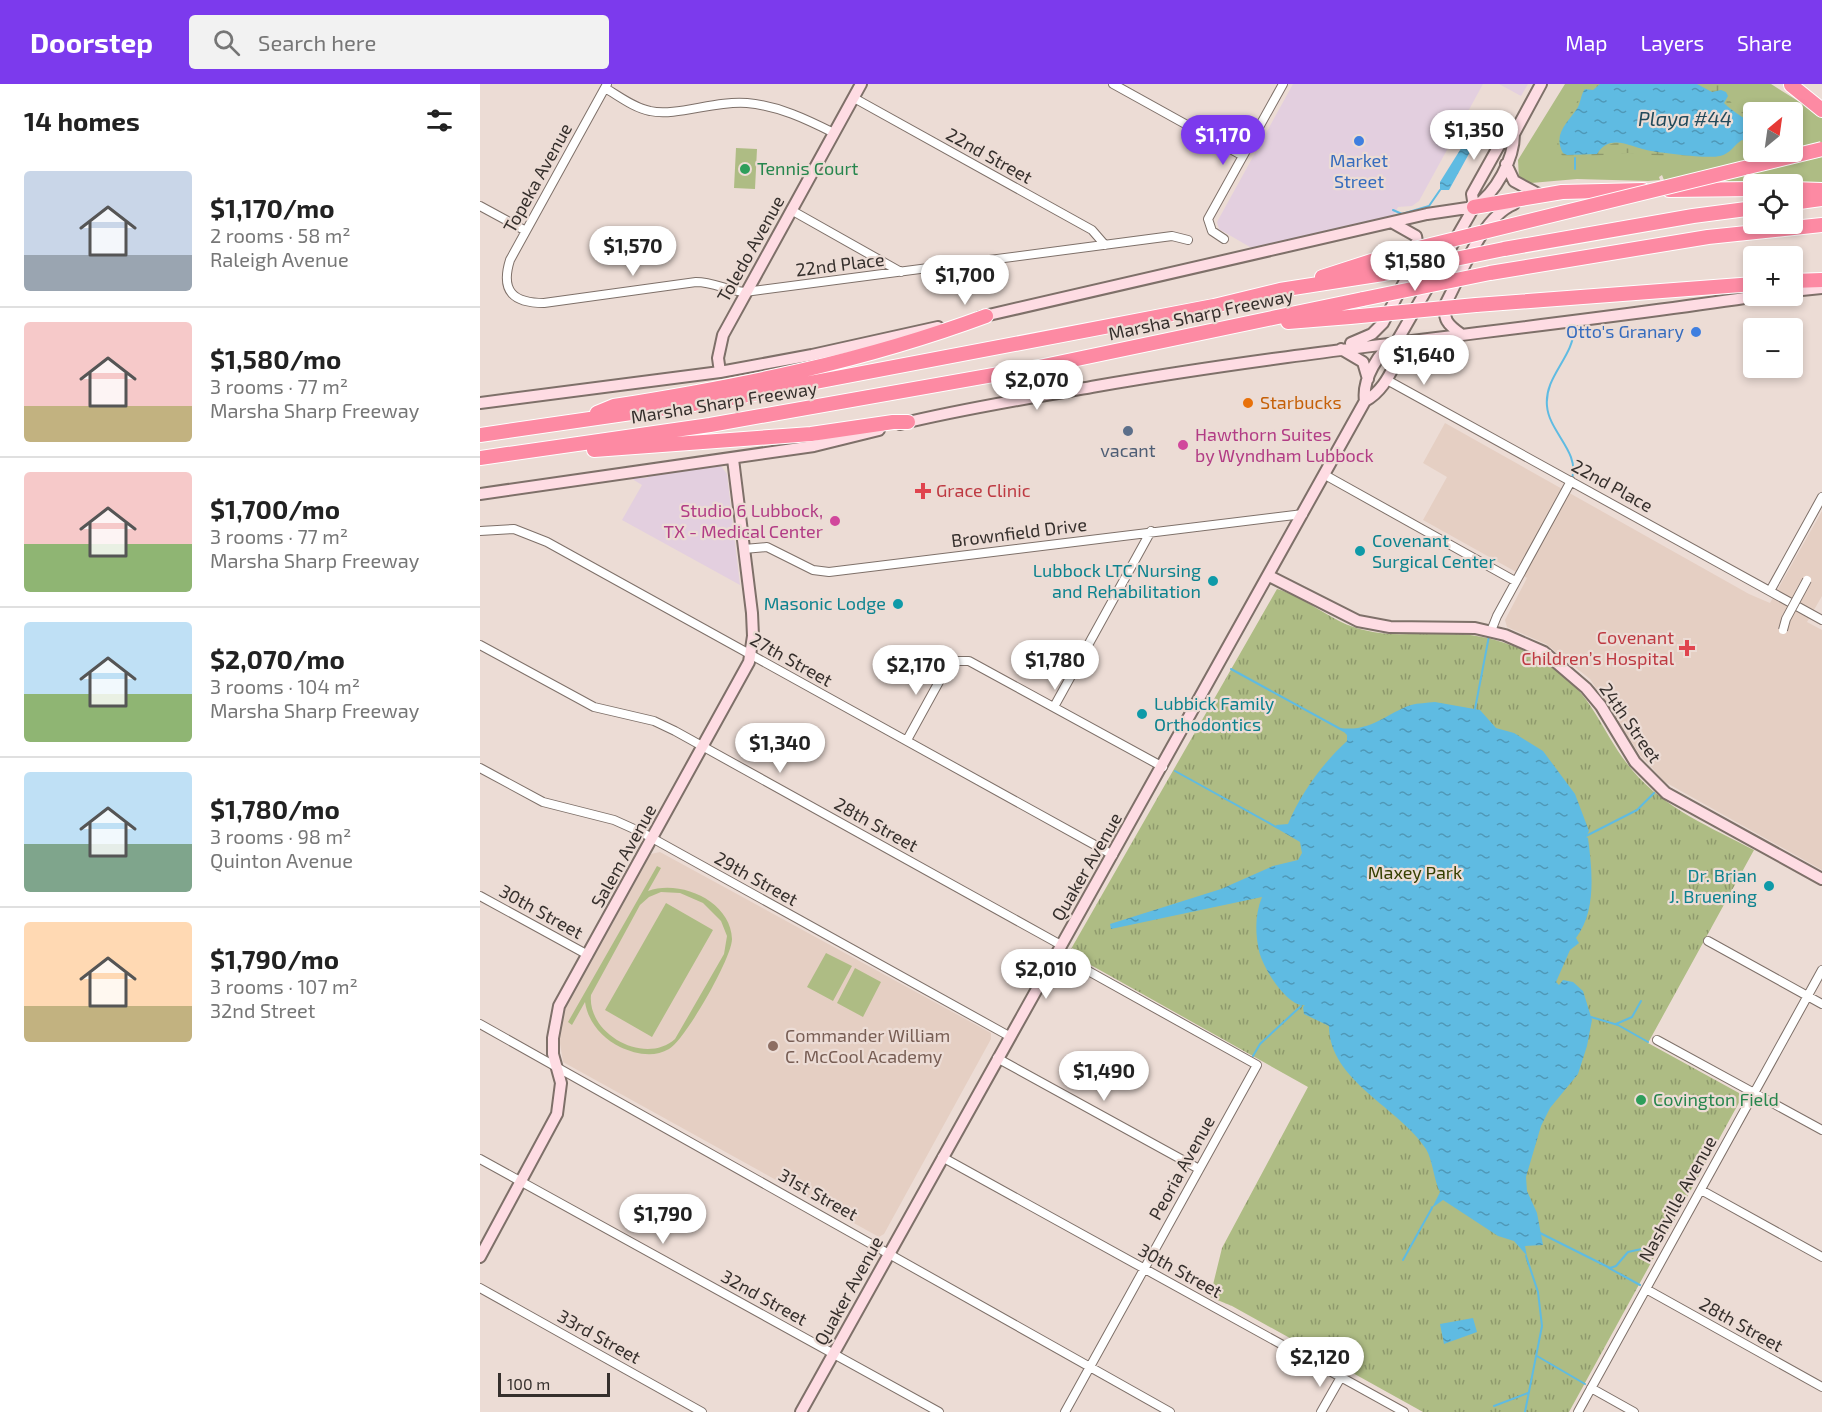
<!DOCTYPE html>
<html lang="en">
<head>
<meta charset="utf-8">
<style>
  body { margin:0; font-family:"Exo 2",sans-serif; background:#f2f2f2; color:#222; height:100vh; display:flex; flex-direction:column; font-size:22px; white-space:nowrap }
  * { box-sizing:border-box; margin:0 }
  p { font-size:20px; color:#767676 }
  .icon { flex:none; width:33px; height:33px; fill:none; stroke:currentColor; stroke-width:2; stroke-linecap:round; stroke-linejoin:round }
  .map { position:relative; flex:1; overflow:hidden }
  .sheet { display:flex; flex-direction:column; background:#fff; width:480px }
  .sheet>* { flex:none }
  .needle { width:39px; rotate:29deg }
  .controls { position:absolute; left:1263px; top:18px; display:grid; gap:12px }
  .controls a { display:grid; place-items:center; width:60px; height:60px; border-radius:6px; background:#fff; box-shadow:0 3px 9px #0003; font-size:30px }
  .scale { position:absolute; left:18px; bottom:15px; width:112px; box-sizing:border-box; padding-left:6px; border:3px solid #352f2c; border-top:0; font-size:16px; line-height:21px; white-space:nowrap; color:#352f2c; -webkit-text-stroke:4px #ecdcd5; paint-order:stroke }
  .price { position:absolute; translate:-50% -51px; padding:0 14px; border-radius:21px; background:#fff; color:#222; font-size:20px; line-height:39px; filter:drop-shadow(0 2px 3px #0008) }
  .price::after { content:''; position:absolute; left:50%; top:36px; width:18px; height:14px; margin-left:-9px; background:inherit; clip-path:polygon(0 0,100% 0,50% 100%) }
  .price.current { background:#7c3aed; color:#fff }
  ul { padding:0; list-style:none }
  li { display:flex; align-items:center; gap:18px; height:150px; padding:0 24px }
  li+li { border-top:2px solid #e0e0e0 }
  li span { display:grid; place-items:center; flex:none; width:168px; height:120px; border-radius:6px; color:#555 }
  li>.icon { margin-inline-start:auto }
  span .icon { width:72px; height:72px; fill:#fffc; stroke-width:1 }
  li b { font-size:26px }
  h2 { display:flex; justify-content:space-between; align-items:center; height:72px; padding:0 24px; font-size:26px }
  header { display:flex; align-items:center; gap:36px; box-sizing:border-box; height:84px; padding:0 30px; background:#7c3aed; color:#fff }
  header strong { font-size:28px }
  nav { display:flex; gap:33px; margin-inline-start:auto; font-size:21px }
  .search { width:420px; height:54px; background:#f2f2f2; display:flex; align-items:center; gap:15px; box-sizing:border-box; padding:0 21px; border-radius:6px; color:#767676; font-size:22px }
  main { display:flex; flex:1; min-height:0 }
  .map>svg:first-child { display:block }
  .commercial { fill:#e3cfdf }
  .built { fill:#e5cfc3 }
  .grass { fill:#aebc84; fill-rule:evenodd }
  .wetland { fill:url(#wetland-marsh) }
  .park { fill:url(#park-tufts) }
  .water { fill:url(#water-ripples) }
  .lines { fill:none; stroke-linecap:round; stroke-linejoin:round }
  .stream { stroke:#5fbbe2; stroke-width:2 }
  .street-casing { stroke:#7e7069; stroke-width:10 }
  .secondary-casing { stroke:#7e7069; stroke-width:14 }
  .highway-casing { stroke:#fff; stroke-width:16 }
  .street { stroke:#fff; stroke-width:8 }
  .secondary { stroke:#fedce3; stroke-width:10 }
  .highway { stroke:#fd8aa3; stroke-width:14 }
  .street-bridge-casing { stroke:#7e7069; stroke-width:10; stroke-linecap:butt }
  .highway-bridge-casing { stroke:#fff; stroke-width:16; stroke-linecap:butt }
  .street-bridge { stroke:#fff; stroke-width:8 }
  .highway-bridge { stroke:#fd8aa3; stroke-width:14 }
  .shop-dot { fill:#3f7fe0; stroke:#ecdcd5; stroke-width:2 }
  .leisure-dot { fill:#2e9e5b; stroke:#ecdcd5; stroke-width:2 }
  .food-dot { fill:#e8710a; stroke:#ecdcd5; stroke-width:2 }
  .service-dot { fill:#5c6f8a; stroke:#ecdcd5; stroke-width:2 }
  .hotel-dot { fill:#d1479c; stroke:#ecdcd5; stroke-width:2 }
  .health-dot { fill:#e0444e; stroke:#ecdcd5; stroke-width:2 }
  .culture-dot { fill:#0f9aa8; stroke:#ecdcd5; stroke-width:2 }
  .education-dot { fill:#8d6e63; stroke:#ecdcd5; stroke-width:2 }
  .labels { text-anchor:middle; stroke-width:4.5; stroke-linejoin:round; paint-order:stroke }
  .street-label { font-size:18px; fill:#352f2c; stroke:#ecdcd5 }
  .shop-label { font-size:18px; fill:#366cbe; stroke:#ecdcd5 }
  .leisure-label { font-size:18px; fill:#27864d; stroke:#ecdcd5; text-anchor:start }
  .food-label { font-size:18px; fill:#c56008; stroke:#ecdcd5; text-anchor:start }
  .hotel-label { font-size:18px; fill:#b23c85; stroke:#ecdcd5; text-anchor:start }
  .service-label { font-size:18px; fill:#4e5e75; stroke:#ecdcd5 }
  .health-label { font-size:18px; fill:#be3a42; stroke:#ecdcd5; text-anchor:start }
  .culture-label { font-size:18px; fill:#0d838f; stroke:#ecdcd5; text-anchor:end }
  .park-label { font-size:18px; fill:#353f01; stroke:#ecdcd5 }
  .education-label { font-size:18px; fill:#785e54; stroke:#ecdcd5; text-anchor:start }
  .water-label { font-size:20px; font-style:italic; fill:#224a5b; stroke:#ecdcd5 }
</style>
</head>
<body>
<header>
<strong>Doorstep</strong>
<div class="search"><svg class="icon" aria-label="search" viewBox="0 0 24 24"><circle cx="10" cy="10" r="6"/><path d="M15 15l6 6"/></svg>Search here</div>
<nav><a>Map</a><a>Layers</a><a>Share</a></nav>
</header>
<main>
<section class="sheet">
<h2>14 homes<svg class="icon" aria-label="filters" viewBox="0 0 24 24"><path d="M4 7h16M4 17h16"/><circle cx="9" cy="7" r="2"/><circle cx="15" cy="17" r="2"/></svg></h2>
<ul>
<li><span style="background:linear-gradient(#c9d6e8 70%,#9aa5b1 0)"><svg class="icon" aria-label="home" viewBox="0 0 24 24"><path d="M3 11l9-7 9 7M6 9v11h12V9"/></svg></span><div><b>$1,170/mo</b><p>2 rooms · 58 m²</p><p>Raleigh Avenue</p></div></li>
<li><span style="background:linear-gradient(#f6c9c9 70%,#c2b280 0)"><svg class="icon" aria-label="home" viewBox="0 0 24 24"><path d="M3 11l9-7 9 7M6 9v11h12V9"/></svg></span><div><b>$1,580/mo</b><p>3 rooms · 77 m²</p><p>Marsha Sharp Freeway</p></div></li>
<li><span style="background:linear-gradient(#f6c9c9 60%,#8fb573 0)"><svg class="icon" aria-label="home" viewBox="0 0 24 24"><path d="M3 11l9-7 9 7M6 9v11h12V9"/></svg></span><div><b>$1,700/mo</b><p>3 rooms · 77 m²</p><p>Marsha Sharp Freeway</p></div></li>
<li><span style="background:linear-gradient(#bfe0f5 60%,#8fb573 0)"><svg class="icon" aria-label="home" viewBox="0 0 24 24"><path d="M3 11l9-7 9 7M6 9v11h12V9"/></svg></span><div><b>$2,070/mo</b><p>3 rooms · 104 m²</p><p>Marsha Sharp Freeway</p></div></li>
<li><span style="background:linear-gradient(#bfe0f5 60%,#7fa58c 0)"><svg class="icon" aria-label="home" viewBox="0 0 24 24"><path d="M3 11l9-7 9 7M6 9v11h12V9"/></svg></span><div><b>$1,780/mo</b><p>3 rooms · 98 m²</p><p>Quinton Avenue</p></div></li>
<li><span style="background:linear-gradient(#ffd9b3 70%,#c2b280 0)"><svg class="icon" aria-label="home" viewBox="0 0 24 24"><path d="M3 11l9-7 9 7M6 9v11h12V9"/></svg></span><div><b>$1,790/mo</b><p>3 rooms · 107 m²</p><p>32nd Street</p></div></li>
</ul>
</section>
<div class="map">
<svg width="1342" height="1328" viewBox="0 0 1342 1328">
  <defs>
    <pattern id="wetland-marsh" width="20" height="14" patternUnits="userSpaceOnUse" patternTransform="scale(1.5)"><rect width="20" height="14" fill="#aebc84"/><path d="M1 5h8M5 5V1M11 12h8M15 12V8" fill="none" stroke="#8e996c"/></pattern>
    <pattern id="park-tufts" width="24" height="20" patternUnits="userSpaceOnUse" patternTransform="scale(1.5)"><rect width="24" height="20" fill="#aebc84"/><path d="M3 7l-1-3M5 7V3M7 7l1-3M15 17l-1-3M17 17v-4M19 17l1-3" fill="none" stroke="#8e996c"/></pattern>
    <pattern id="water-ripples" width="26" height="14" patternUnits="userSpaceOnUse" patternTransform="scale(1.5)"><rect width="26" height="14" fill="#5fbbe2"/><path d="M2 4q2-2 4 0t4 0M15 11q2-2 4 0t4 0" fill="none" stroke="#4f98b7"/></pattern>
  </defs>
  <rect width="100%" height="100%" fill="#ecdcd5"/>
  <path class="commercial" d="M813,0H1003L939,117L932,122L918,123L912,134L775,166L739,145L737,138Z
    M1019,0H1048L1041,12Z
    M241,382L247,390L260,501L142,436L162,401L149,393L167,394L170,390Z"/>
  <path class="built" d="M965,339L1269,510L1290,519L1342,427V512L1327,538L1342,546V786L1185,698L1160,671L1110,595L1066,560L1027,543L1025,536L1047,494L943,436L967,393L943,379Z
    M180,768L511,949V955L404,1150L399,1153L83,978L78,947L85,924L171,770Z"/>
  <path class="grass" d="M1085,0H1291L1342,32V99L1184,96L1182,91L1179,93L1180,96L1168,97L1097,95L1051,99L1039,95L1038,76ZM1274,28H1312V68H1274Z
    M256,64L277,65L275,105L254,104Z
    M177,782L181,784L168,807C200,795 251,817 252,855C252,874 205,956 189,965C174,974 155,970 140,963C122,954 108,938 105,918L92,941L88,938ZM181,808L200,809L223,819L241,837L247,852L244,870L195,955C165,982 107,950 111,911L160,821L169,813Z
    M186,819L233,846L172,953L125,926Z
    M346,869L372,882L353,917L327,903Z
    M375,884L401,898L383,933L357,919Z"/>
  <path class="wetland" d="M1107,0H1120L1118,5C1114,6 1111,4 1107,5C1100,6 1097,30 1087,35Z
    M1217,0H1240L1243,6L1232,8Z
    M1247,13C1261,31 1261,31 1282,22L1299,28H1274L1273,40C1264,33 1253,28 1244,19Z
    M1082,44L1079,58L1121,64L1137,58L1174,68L1240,72L1220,75L1148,69L1087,74L1081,71C1075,60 1077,54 1082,44Z"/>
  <path class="park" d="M797,505C828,514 852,539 884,546C910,553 934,549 961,549C999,549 1037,559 1069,580C1116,612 1120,648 1153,687C1184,724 1232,744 1274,766L1168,959L1259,1009L1261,1015L1089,1328H943L752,1222L730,1213L742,1164L828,1003L593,871L596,869L593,864L591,865Z"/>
  <path class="water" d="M1120,0H1217L1232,8L1241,6L1246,8L1248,12L1244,19C1253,28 1263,33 1273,40V60L1262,56C1254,61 1250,70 1240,72C1228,75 1184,69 1171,67C1151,64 1131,48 1117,70L1087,71L1083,69C1072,49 1089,38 1098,23C1101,17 1101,10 1105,5L1113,6Z
    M1000,34L1007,37L969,106H960V98Z
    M955,618L1000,626L1016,644L1034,649L1063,667L1095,710L1109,747L1106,753L1108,754C1112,785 1117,827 1096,854L1099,859L1090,866L1076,898L1079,901L1083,896L1093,898L1103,907L1112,936L1107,962L1098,990L1070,1024L1061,1042L1046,1093L1047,1107L1057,1129L1063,1161L1045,1162L1047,1172L1034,1157L1018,1152L963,1116L952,1124L950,1123L953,1122L960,1108C954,1097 953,1077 946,1065C920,1024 849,997 849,942L824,930L823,923L825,921C809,924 784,887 779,867C775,848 775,830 782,813L631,845L630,840L741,805L793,782L818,776L822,769L820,758L791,741L797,744L796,741L808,740C821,709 842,680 867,657V651L860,644C892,648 905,630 931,621C938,619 947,619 955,618Z
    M993,1234L997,1248L964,1260L960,1240Z"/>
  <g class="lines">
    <path class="stream" d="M973,36L992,45
      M1095,85V74
      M913,126L922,130L949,122L960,106
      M1092,394C1100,368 1069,348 1067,322C1064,292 1094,273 1094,244
      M751,585L864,647
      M995,625L1009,552
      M695,687L798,744
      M1106,752L1157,726L1174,709
      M1111,933L1138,941L1168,958
      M1136,940L1152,933L1161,917
      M773,972L780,960L821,922
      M1060,1149L1130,1184L1136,1182L1148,1168L1166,1164
      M923,1176L952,1124
      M1129,1184L1160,1201
      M1057,1272L1105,1300
      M1014,1322L1048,1309
      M1045,1328L1062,1242L1058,1208L1046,1172"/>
    <defs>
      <path id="street" d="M127,0L30,176C20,208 34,219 64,219L216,198C234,198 248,207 265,208L692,152L708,156
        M633,0L763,72
        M125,4C139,12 154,24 170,27C196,33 236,16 267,19C299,22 326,35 354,49
        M374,14L612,146L625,161
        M0,122L46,147
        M311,126L421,188
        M744,155L732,147L728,135L803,0
        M907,296L1342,536
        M845,391L1035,497
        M0,447L34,445L67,458L633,771
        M264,465L287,463L333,486L349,488L823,430
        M1290,507L1342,413
        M1011,547L1017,532L1091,397
        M0,561L114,623L174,637L195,647L581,861
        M575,621L671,447
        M427,656L466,585L478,577H489L683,683
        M0,684L63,718L134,736L163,749L529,952
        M0,812L108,871
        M1228,857L1342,920
        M576,869L777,981L585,1328
        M0,940L690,1328
        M1177,956L1342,1046
        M517,974L719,1085
        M462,1073L924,1328
        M0,1075L459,1328
        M1221,1106L1342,1173
        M0,1204L222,1328
        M1166,1205L1342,1303
        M1111,1304L1154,1328
        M841,1328L861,1293
        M1098,1328L1342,886"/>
      <path id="secondary" d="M1026,80L1034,97L1060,111
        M994,123L992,110L1021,58L1034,50L1061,0
        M1312,207L1342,204
        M500,233L947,130L994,123
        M981,250C968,241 962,235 966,219C982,189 1002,133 1034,120
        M871,259L892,250L903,239L939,170L936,152L913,139
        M861,265L883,278L888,295
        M240,288L238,274L243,251L381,0
        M885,317C882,296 898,267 917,257L994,123C1016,109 1034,75 1034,50
        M0,319L240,288L332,271L458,243
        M420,340C485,324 551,314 617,302C836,264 1058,245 1278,212
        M0,410L334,362L399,346
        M789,492L878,537L910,543L995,544L1025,551L1064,568L1106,604L1121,622L1155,678L1186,709L1342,795
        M0,1173L77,1030L81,999L73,970V954L79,922L269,578L273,552L272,529L253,375
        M321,1328L885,317C904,307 911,287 921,269L917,257"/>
      <path id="highway" d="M1311,1L1342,26
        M1312,105L1342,106
        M1189,106L1274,105
        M1312,119L1342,115
        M994,123L1082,108L1163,106
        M1024,165L1213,132L1274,124
        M1010,189L1228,153L1342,141
        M842,193L910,171
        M1312,197L1342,196
        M996,221L1274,200
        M808,238L870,233
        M117,329L134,322C261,302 385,277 506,232
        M0,351L241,316L734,222L800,206L903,190
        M114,366L331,350L413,338H428
        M0,374L230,341L559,283L883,215"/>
    </defs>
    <use href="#street" class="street-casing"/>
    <use href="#secondary" class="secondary-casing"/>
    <use href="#highway" class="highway-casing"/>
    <use href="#street" class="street"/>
    <use href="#secondary" class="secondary"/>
    <use href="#highway" class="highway"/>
    <defs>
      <path id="street-bridge" d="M1303,546L1306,535L1327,496"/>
      <path id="highway-bridge" d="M910,171L1342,65
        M903,190L1024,165
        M883,215L1010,189
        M870,233L996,221"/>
    </defs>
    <use href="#street-bridge" class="street-bridge-casing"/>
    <use href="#highway-bridge" class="highway-bridge-casing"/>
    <use href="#street-bridge" class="street-bridge"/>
    <use href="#highway-bridge" class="highway-bridge"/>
  </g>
  <g class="shop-dot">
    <circle cx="879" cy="57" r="6"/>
    <circle cx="1216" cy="248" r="6"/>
  </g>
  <g class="leisure-dot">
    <circle cx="265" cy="85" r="6"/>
    <circle cx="1161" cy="1016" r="6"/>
  </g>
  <circle class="food-dot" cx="768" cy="319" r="6"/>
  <circle class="service-dot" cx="648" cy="347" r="6"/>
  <g class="hotel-dot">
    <circle cx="703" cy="361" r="6"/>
    <circle cx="355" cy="437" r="6"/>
  </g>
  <g class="health-dot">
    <path d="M440 398h6v6h6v6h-6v6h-6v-6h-6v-6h6z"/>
    <path d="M1204 555h6v6h6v6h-6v6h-6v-6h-6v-6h6z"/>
  </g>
  <g class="culture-dot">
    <circle cx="880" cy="467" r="6"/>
    <circle cx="733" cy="497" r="6"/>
    <circle cx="418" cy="520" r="6"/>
    <circle cx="662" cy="630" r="6"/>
    <circle cx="1289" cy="802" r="6"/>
  </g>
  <circle class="education-dot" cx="293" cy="962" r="6"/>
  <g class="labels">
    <g class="street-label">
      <text transform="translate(509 72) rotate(29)" y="6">22nd Street</text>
      <text transform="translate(58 94) rotate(-61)" y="6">Topeka Avenue</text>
      <text transform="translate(271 165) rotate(-61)" y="6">Toledo Avenue</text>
      <text transform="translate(360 181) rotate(-7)" y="6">22nd Place</text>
      <text transform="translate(721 231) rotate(-12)" y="6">Marsha Sharp Freeway</text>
      <text transform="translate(244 319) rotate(-9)" y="6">Marsha Sharp Freeway</text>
      <text transform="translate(1132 402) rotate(29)" y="6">22nd Place</text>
      <text transform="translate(539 449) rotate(-7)" y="6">Brownfield Drive</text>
      <text transform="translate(311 576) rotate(29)" y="6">27th Street</text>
      <text transform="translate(1150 639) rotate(55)" y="6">24th Street</text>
      <text transform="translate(396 741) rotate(29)" y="6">28th Street</text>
      <text transform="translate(144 772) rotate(-61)" y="6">Salem Avenue</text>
      <text transform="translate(607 783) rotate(-60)" y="6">Quaker Avenue</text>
      <text transform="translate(276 795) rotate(29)" y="6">29th Street</text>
      <text transform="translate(61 828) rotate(29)" y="6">30th Street</text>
      <text transform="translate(702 1084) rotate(-61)" y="6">Peoria Avenue</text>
      <text transform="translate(338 1111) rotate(29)" y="6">31st Street</text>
      <text transform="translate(1198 1115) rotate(-61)" y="6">Nashville Avenue</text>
      <text transform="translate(700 1187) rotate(29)" y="6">30th Street</text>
      <text transform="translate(369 1207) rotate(-61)" y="6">Quaker Avenue</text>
      <text transform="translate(284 1214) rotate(29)" y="6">32nd Street</text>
      <text transform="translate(1261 1241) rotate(29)" y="6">28th Street</text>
      <text transform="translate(119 1253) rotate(29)" y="6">33rd Street</text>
    </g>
    <g class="shop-label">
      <text x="879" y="83">Market<tspan x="879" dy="21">Street</tspan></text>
      <text x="1204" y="254" text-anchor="end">Otto's Granary</text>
    </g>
    <g class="leisure-label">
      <text x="277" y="91">Tennis Court</text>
      <text x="1173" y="1022">Covington Field</text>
    </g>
    <g class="food-label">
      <text x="780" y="325">Starbucks</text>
    </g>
    <g class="hotel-label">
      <text x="715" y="357">Hawthorn Suites<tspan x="715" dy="21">by Wyndham Lubbock</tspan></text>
      <text x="343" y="433" text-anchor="end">Studio 6 Lubbock,<tspan x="343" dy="21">TX - Medical Center</tspan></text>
    </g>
    <g class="service-label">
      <text x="648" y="373">vacant</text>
    </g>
    <g class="health-label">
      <text x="456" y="413">Grace Clinic</text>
      <text x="1194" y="560" text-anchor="end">Covenant<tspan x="1194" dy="21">Children’s Hospital</tspan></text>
    </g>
    <g class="culture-label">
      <text x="892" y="463" text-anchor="start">Covenant<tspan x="892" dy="21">Surgical Center</tspan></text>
      <text x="721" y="493">Lubbock LTC Nursing<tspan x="721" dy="21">and Rehabilitation</tspan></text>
      <text x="406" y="526">Masonic Lodge</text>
      <text x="674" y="626" text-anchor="start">Lubbick Family<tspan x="674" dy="21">Orthodontics</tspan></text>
      <text x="1277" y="798">Dr. Brian<tspan x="1277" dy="21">J. Bruening</tspan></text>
    </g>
    <g class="park-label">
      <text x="935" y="795">Maxey Park</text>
    </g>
    <g class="education-label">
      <text x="305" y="958">Commander William<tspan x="305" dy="21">C. McCool Academy</tspan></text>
    </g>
    <g class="water-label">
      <text x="1205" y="42">Playa #44</text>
    </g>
  </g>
</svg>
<div class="controls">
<a><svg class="needle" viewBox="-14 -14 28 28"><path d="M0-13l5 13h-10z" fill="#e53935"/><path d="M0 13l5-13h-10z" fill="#767676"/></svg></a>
<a><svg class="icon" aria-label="locate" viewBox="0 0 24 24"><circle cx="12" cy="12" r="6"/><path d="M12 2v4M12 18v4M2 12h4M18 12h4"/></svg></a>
<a>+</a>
<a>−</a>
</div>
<div class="scale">100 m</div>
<b class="price" style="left:994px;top:77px">$1,350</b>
<b class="price current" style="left:743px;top:82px">$1,170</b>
<b class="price" style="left:153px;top:193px">$1,570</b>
<b class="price" style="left:935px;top:208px">$1,580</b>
<b class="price" style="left:485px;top:222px">$1,700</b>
<b class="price" style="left:944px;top:302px">$1,640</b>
<b class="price" style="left:557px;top:327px">$2,070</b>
<b class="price" style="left:575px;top:607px">$1,780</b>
<b class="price" style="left:436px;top:612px">$2,170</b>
<b class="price" style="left:300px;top:690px">$1,340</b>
<b class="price" style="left:566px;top:916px">$2,010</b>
<b class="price" style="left:624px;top:1018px">$1,490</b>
<b class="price" style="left:183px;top:1161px">$1,790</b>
<b class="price" style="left:840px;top:1304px">$2,120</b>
</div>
</main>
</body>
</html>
